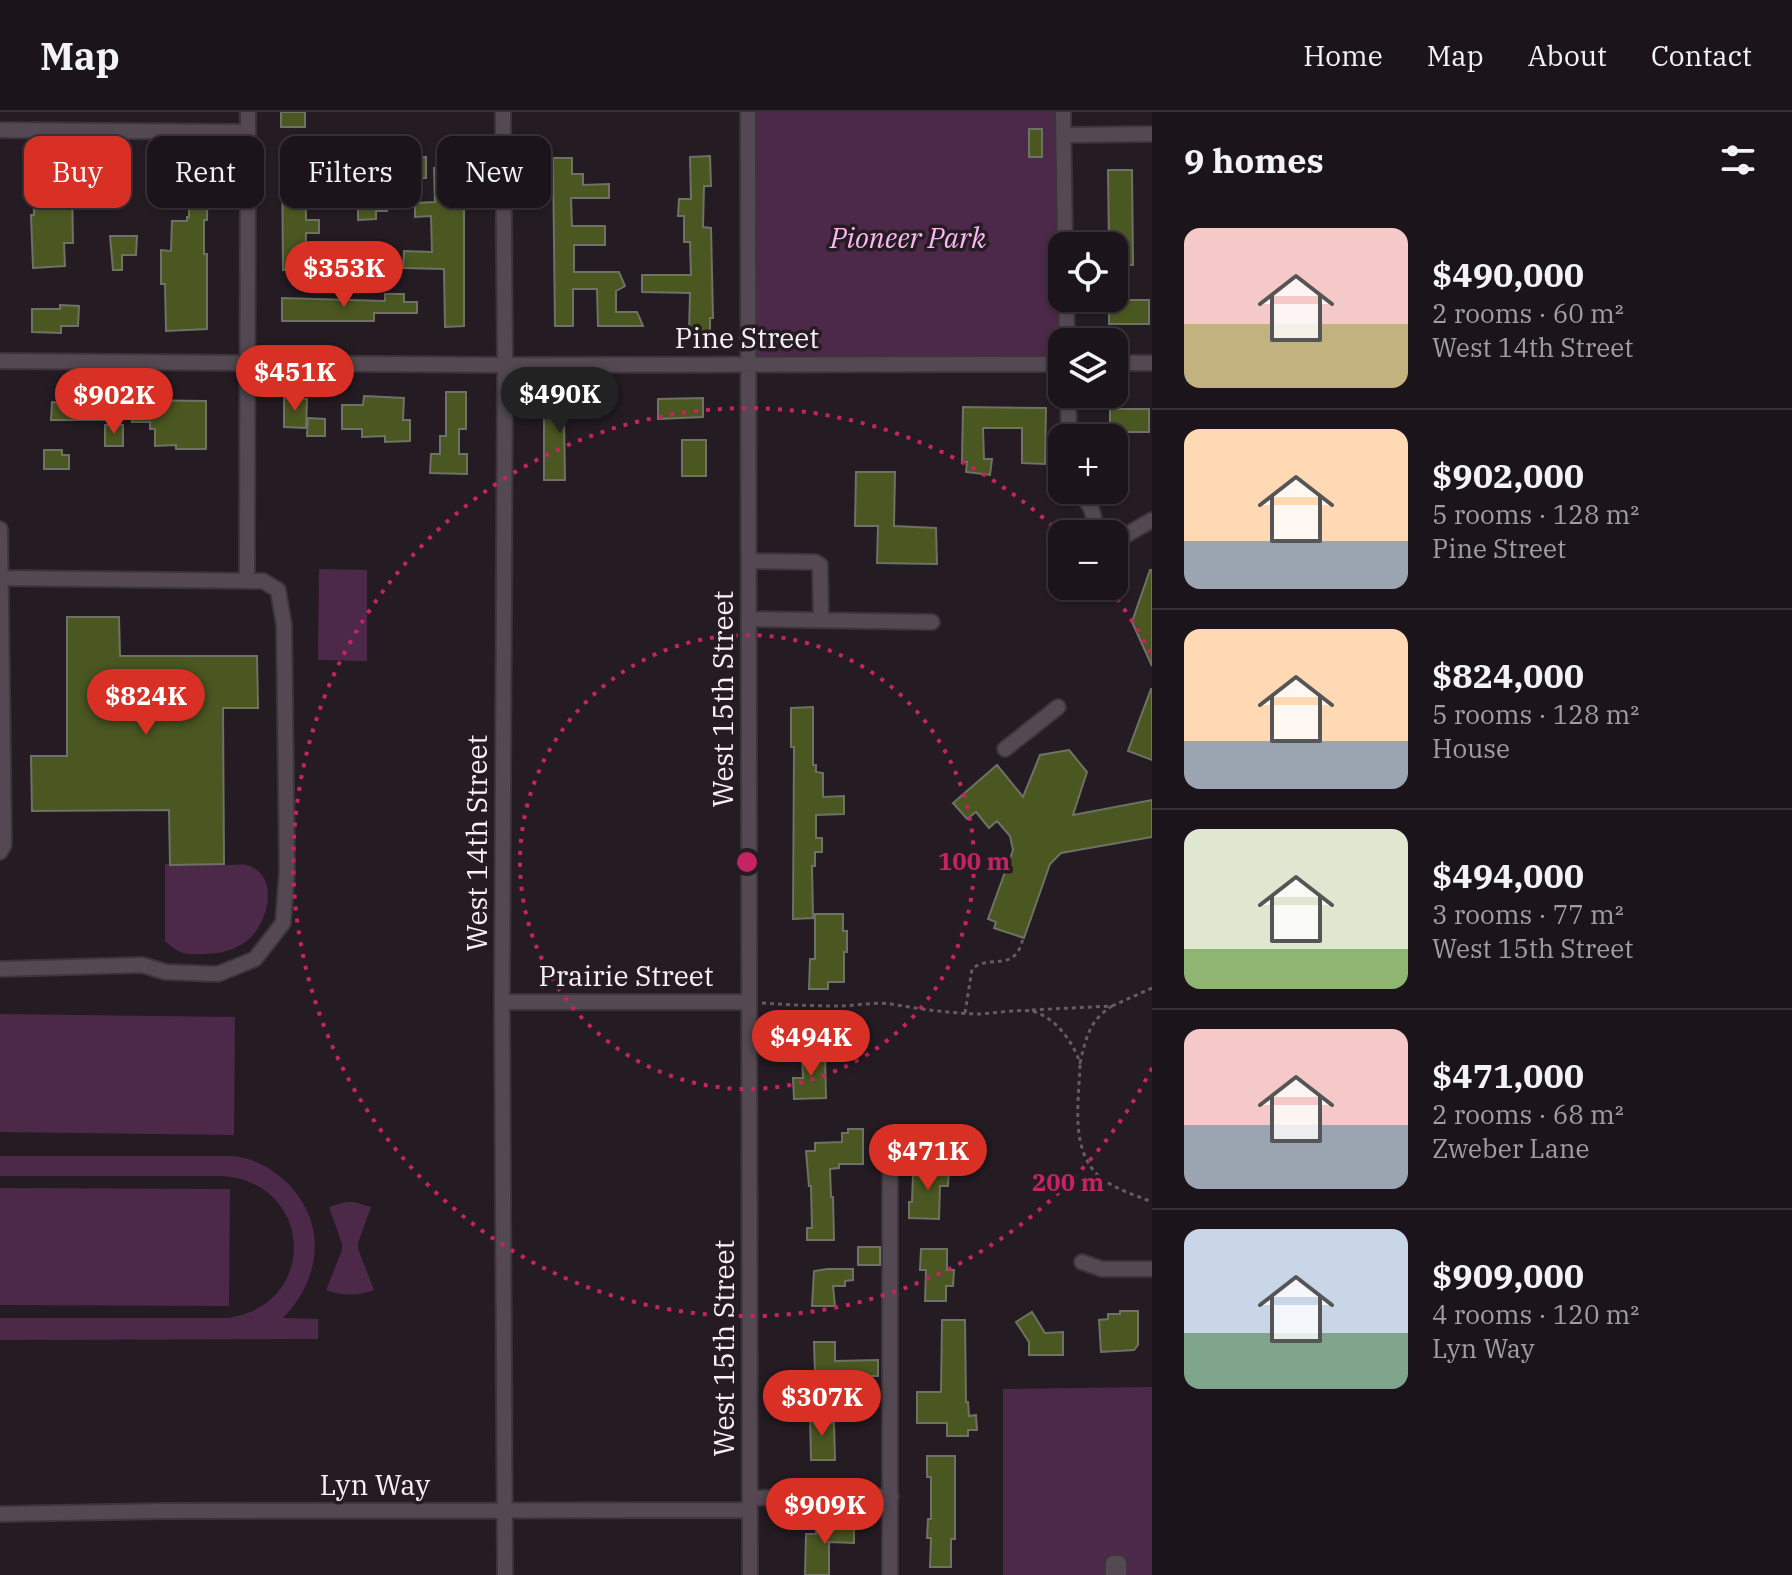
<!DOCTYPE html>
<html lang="en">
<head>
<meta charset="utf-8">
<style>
  body { margin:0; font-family:"IBM Plex Serif",serif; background:#282127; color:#f1f3f6; height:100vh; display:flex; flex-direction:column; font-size:30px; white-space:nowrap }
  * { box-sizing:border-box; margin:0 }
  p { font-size:26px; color:#a09ea2 }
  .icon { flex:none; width:44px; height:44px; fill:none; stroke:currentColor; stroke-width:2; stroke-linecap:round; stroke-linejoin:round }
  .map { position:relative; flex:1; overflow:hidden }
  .drawer { display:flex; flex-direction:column; background:#1b141a; width:640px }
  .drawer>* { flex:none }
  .hud { position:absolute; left:24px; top:24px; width:760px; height:72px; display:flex; gap:16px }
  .tools { position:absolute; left:1048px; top:120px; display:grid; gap:16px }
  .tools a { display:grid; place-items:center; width:80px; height:80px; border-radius:16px; background:#1b141a; box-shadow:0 2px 6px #0004,0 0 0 2px #393339; font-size:40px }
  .price { position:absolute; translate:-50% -68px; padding:0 18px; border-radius:28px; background:#d93025; color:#fff; font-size:26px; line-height:52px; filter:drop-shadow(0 2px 4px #0008) }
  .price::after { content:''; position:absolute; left:50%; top:48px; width:24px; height:18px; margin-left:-12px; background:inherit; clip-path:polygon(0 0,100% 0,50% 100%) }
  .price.on { background:#222; color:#fff }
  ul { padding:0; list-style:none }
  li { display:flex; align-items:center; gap:24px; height:200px; padding:0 32px }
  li+li { border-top:2px solid #393339 }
  li span { display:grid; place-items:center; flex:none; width:224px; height:160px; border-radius:16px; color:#555 }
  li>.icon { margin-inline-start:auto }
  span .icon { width:96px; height:96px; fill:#fffc; stroke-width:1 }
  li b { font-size:34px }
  h2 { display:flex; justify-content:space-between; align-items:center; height:96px; padding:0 32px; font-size:34px }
  .chip { padding:0 28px; border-radius:16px; background:#1b141a; box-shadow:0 2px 6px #0004,0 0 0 2px #393339; font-size:28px; line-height:72px }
  .chip.on { background:#d93025; color:#fff }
  header { display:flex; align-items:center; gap:48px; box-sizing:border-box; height:112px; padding:0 40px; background:#1b141a; border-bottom:2px solid #393339 }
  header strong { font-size:38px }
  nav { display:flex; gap:44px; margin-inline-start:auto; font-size:28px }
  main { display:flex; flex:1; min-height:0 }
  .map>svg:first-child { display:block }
  .green { fill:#4c2948 }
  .building { fill:#4a5721; stroke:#6d7264; stroke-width:2 }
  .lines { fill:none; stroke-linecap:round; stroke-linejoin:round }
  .minor-casing { stroke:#3c353b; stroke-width:18 }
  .path { stroke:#645c63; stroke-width:3; stroke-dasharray:4 4; stroke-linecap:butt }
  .minor { stroke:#544952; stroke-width:14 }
  .ring { fill:none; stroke:#c52363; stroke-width:4; stroke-dasharray:4 8 }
  .labels { text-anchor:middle; stroke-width:7; stroke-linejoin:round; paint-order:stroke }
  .park-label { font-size:28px; font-style:italic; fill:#fcb7f3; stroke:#241b23 }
  .street-label { font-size:28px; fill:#f7f0f6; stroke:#241b23 }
  .centre { fill:#c52363; stroke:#241b23; stroke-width:4 }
  .ring-label { font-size:24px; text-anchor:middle; font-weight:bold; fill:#c52363; stroke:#241b23; stroke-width:7; stroke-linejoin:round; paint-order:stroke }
</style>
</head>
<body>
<header>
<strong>Map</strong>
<nav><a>Home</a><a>Map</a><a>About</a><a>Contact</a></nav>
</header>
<main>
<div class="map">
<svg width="1152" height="1463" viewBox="0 0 1152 1463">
  <rect width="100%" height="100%" fill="#241b23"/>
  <path class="green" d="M748,0H1063L1062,252H749Z
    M319,457L367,458V549L318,548Z
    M165,752C186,752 207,752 228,753C233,753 241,752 246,753C280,762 269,808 250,826C237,838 221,842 204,842C185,843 179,842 165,829Z
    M0,902L235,905L234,1023L0,1020Z
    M0,1044H230C251,1045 269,1054 285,1069C328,1109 322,1166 283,1206L318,1207V1227L0,1228V1206H228C321,1192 313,1068 220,1064H0Z
    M0,1076L230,1077L229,1194L0,1193Z
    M346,1090H354L371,1095L358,1131V1137L374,1178C358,1184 342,1184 326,1178L342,1138V1132L329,1095Z
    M1152,1275V1463H1003V1277Z"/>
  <path class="building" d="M281,0H305V15H281Z
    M1029,17H1042V45H1029Z
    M282,44H305L306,108H319V121H306L305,158H283Z
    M710,44L711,74H704L703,115L711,116L713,206H710V220H689L690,181L642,180V163H691L690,130H684V104H678L679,87H691L690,45Z
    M409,45H426V66H409Z
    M553,46H572V62H583V73L609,72V86H571L572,114H605V133H574V160H619L625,174L616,179V200H637L643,214H598L597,177H573V214H555Z
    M153,52L208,53L207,108H204V142H207V217L166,219L165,172H161V138L171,139L172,109H187V105H189V88H187V70H153Z
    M56,54V58H75L76,76H72L73,131H64L65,154L33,156L31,103H34L33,55Z
    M464,55V214L445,215L444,157L403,156L404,139L432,140L431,104L415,105V91L435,90L434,56Z
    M1108,58H1132L1133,153H1114V134H1109Z
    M387,74V99H376V107L358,108V90H367L366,76Z
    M110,124H137L136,143H122V158H113Z
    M358,137H375L376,156L358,157Z
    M385,182H404V190H417V201H374V209H282V186L385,189Z
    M1109,188H1149V212H1109Z
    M60,193L79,194L78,214H61V221L32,220V197H60Z
    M446,280H466V317H459V342H467V362L430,361L431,342H440V324H446Z
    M364,284L404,286L403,308H410V329L385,330V324L362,325V317H342V293H363Z
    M284,286L307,287L306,316L284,315Z
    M703,286V305L658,307V287Z
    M85,287H108V308H51L52,290L85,292Z
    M567,287H592V306H564L565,368H544V294H567Z
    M131,288L206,289V337H176V333L155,334V317H150V310H132Z
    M963,295L1046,296L1045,352L1022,351V316H983L984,347H992L990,363L966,360L967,350H962Z
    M1110,297H1149V320H1110Z
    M308,306L325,307V324H307Z
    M105,313H123V334H105Z
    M682,328H706V364H682Z
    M44,338H62V343H69V357H44Z
    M856,360H895L894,414L936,416L937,452L877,451L878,414H855Z
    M1150,458H1152V554L1132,510Z
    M67,505H119L120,544H257L258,596H223L224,752L170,753L169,698L32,699L31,644H67Z
    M1151,577H1152V648L1128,639Z
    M813,595V653H816V660L823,661V685L844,684V702L816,703V726H822V740H815V754H812L813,806L793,807L794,635H791V596Z
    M1069,638L1087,660L1073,703L1152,688V725L1061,741L1050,752L1024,826L994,816L996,810L988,807L1013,738L1010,724L997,709L989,716L976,700L967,707L953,691L997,653L1023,685L1040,643Z
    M815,802H843V819H847V840H844V870H828V877H809L810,847H815Z
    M802,942H825L826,986L794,987L793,966H803Z
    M848,1017H863V1052H839V1056L830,1057L831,1085H833L834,1128H807V1116H812L811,1074H809L806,1039H815V1031L842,1030V1021H848Z
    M916,1054L949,1055L948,1074H940L939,1107L909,1106V1090H912L913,1063H916Z
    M858,1135H880V1153H858Z
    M921,1137H947V1158H954L953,1174H946V1189H925L926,1158H920Z
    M827,1157H853V1168L845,1169V1174H833L835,1194H812L814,1159Z
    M1120,1199H1138V1233L1134,1238L1101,1240L1099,1208L1108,1207V1202H1120Z
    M1032,1200L1045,1221L1063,1220V1243H1029V1230L1016,1210Z
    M942,1208H965L966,1290H968L969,1304L976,1303L977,1318H968V1324H947V1311H917V1280H941Z
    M814,1230H835V1249L878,1248V1264H854V1262L815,1261Z
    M810,1303H828V1311H834L835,1348H811Z
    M927,1344H955V1427H951V1455H930L931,1426H927L928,1407H931V1365H927Z
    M816,1412H854V1431L829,1430V1463H805L806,1422H816Z"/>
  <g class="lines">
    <defs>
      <path id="minor" d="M503,0L505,253L502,890L505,1463
        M748,0L750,1463
        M1063,0L1065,134
        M0,18L248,20
        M1063,23L1152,22
        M1066,186L1067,230
        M0,249L505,253L1062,252
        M1114,251H1152
        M1068,282L1069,326
        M1079,378L1091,396L1099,422
        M0,417L4,733L0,740
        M1114,430L1152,408
        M749,449L815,450L820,453L821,508
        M247,468L248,0
        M749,507L932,510
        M1005,637L1058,595
        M0,857L142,853L166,860L218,862L255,847L283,811L287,758L284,513L278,478L263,469L1,466
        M502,890H749
        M890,1062V1463
        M1082,1150L1102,1157H1152
        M750,1386L891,1384
        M0,1402L165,1399L750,1398
        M1113,1463V1451H1119V1463"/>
    </defs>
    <use href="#minor" class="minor-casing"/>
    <path class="path" d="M762,891C789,893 816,894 842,894C858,893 876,890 891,892C920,897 948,901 977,902C993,902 1026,895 1038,901C1059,910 1073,931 1080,951C1086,926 1089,909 1112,894L1030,898
      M1112,894L1152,876
      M965,901L972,857C991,841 1015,862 1023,826
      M1080,953C1079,989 1069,1039 1101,1066C1115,1077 1135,1083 1152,1090"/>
    <use href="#minor" class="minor"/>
  </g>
  <g class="ring">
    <circle cx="747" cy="750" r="227"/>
    <path d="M1152 956A454 454 0 1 1 1060 421M1110 477A454 454 0 0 1 1152 544"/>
  </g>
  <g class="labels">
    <g class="park-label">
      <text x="908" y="136">Pioneer Park</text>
    </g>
    <g class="street-label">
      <text x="747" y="236">Pine Street</text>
      <text transform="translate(723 587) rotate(-90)" y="10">West 15th Street</text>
      <text transform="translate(477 731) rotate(-90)" y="10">West 14th Street</text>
      <text x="626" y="874">Prairie Street</text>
      <text transform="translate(724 1236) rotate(-90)" y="10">West 15th Street</text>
      <text x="375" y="1383">Lyn Way</text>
    </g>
  </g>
  <circle cx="747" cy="750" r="12" class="centre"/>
  <g class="ring-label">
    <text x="974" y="758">100 m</text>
    <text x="1068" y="1079">200 m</text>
  </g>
</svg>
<div class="tools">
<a><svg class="icon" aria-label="locate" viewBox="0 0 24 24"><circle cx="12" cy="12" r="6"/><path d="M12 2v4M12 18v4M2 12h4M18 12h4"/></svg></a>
<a><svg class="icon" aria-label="layers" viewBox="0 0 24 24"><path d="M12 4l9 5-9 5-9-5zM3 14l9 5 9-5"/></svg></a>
<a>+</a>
<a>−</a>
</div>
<b class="price" style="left:344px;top:197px">$353K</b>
<b class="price" style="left:295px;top:301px">$451K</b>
<b class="price on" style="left:560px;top:323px">$490K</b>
<b class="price" style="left:114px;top:324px">$902K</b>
<b class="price" style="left:146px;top:625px">$824K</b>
<b class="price" style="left:811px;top:966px">$494K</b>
<b class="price" style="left:928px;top:1080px">$471K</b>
<b class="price" style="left:822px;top:1326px">$307K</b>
<b class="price" style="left:825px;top:1434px">$909K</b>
<div class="hud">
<a class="chip on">Buy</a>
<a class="chip">Rent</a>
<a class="chip">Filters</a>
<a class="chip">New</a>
</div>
</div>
<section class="drawer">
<h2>9 homes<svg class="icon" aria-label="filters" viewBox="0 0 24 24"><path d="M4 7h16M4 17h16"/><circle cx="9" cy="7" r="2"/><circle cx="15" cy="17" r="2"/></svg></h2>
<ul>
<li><span style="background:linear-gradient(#f6c9c9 60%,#c2b280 0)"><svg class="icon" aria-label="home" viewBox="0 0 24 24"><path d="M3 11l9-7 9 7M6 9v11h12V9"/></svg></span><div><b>$490,000</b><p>2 rooms · 60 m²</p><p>West 14th Street</p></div></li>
<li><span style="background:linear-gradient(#ffd9b3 70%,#9aa5b1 0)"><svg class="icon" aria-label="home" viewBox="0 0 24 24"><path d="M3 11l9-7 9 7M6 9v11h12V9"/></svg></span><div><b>$902,000</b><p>5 rooms · 128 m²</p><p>Pine Street</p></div></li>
<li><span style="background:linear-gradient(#ffd9b3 70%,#9aa5b1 0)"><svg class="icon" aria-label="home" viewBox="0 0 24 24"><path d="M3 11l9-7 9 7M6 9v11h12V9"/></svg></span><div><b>$824,000</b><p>5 rooms · 128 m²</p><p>House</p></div></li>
<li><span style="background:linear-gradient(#dfe7d0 75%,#8fb573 0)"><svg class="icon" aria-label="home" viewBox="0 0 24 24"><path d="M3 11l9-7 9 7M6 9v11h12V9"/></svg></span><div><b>$494,000</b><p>3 rooms · 77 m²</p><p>West 15th Street</p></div></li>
<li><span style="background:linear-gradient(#f6c9c9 60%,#9aa5b1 0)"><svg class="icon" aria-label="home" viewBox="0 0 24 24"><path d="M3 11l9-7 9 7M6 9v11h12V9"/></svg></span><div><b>$471,000</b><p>2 rooms · 68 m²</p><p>Zweber Lane</p></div></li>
<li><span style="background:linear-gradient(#c9d6e8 65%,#7fa58c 0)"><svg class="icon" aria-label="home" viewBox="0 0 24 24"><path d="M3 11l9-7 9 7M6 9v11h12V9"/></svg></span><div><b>$909,000</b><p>4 rooms · 120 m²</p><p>Lyn Way</p></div></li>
</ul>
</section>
</main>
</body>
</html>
